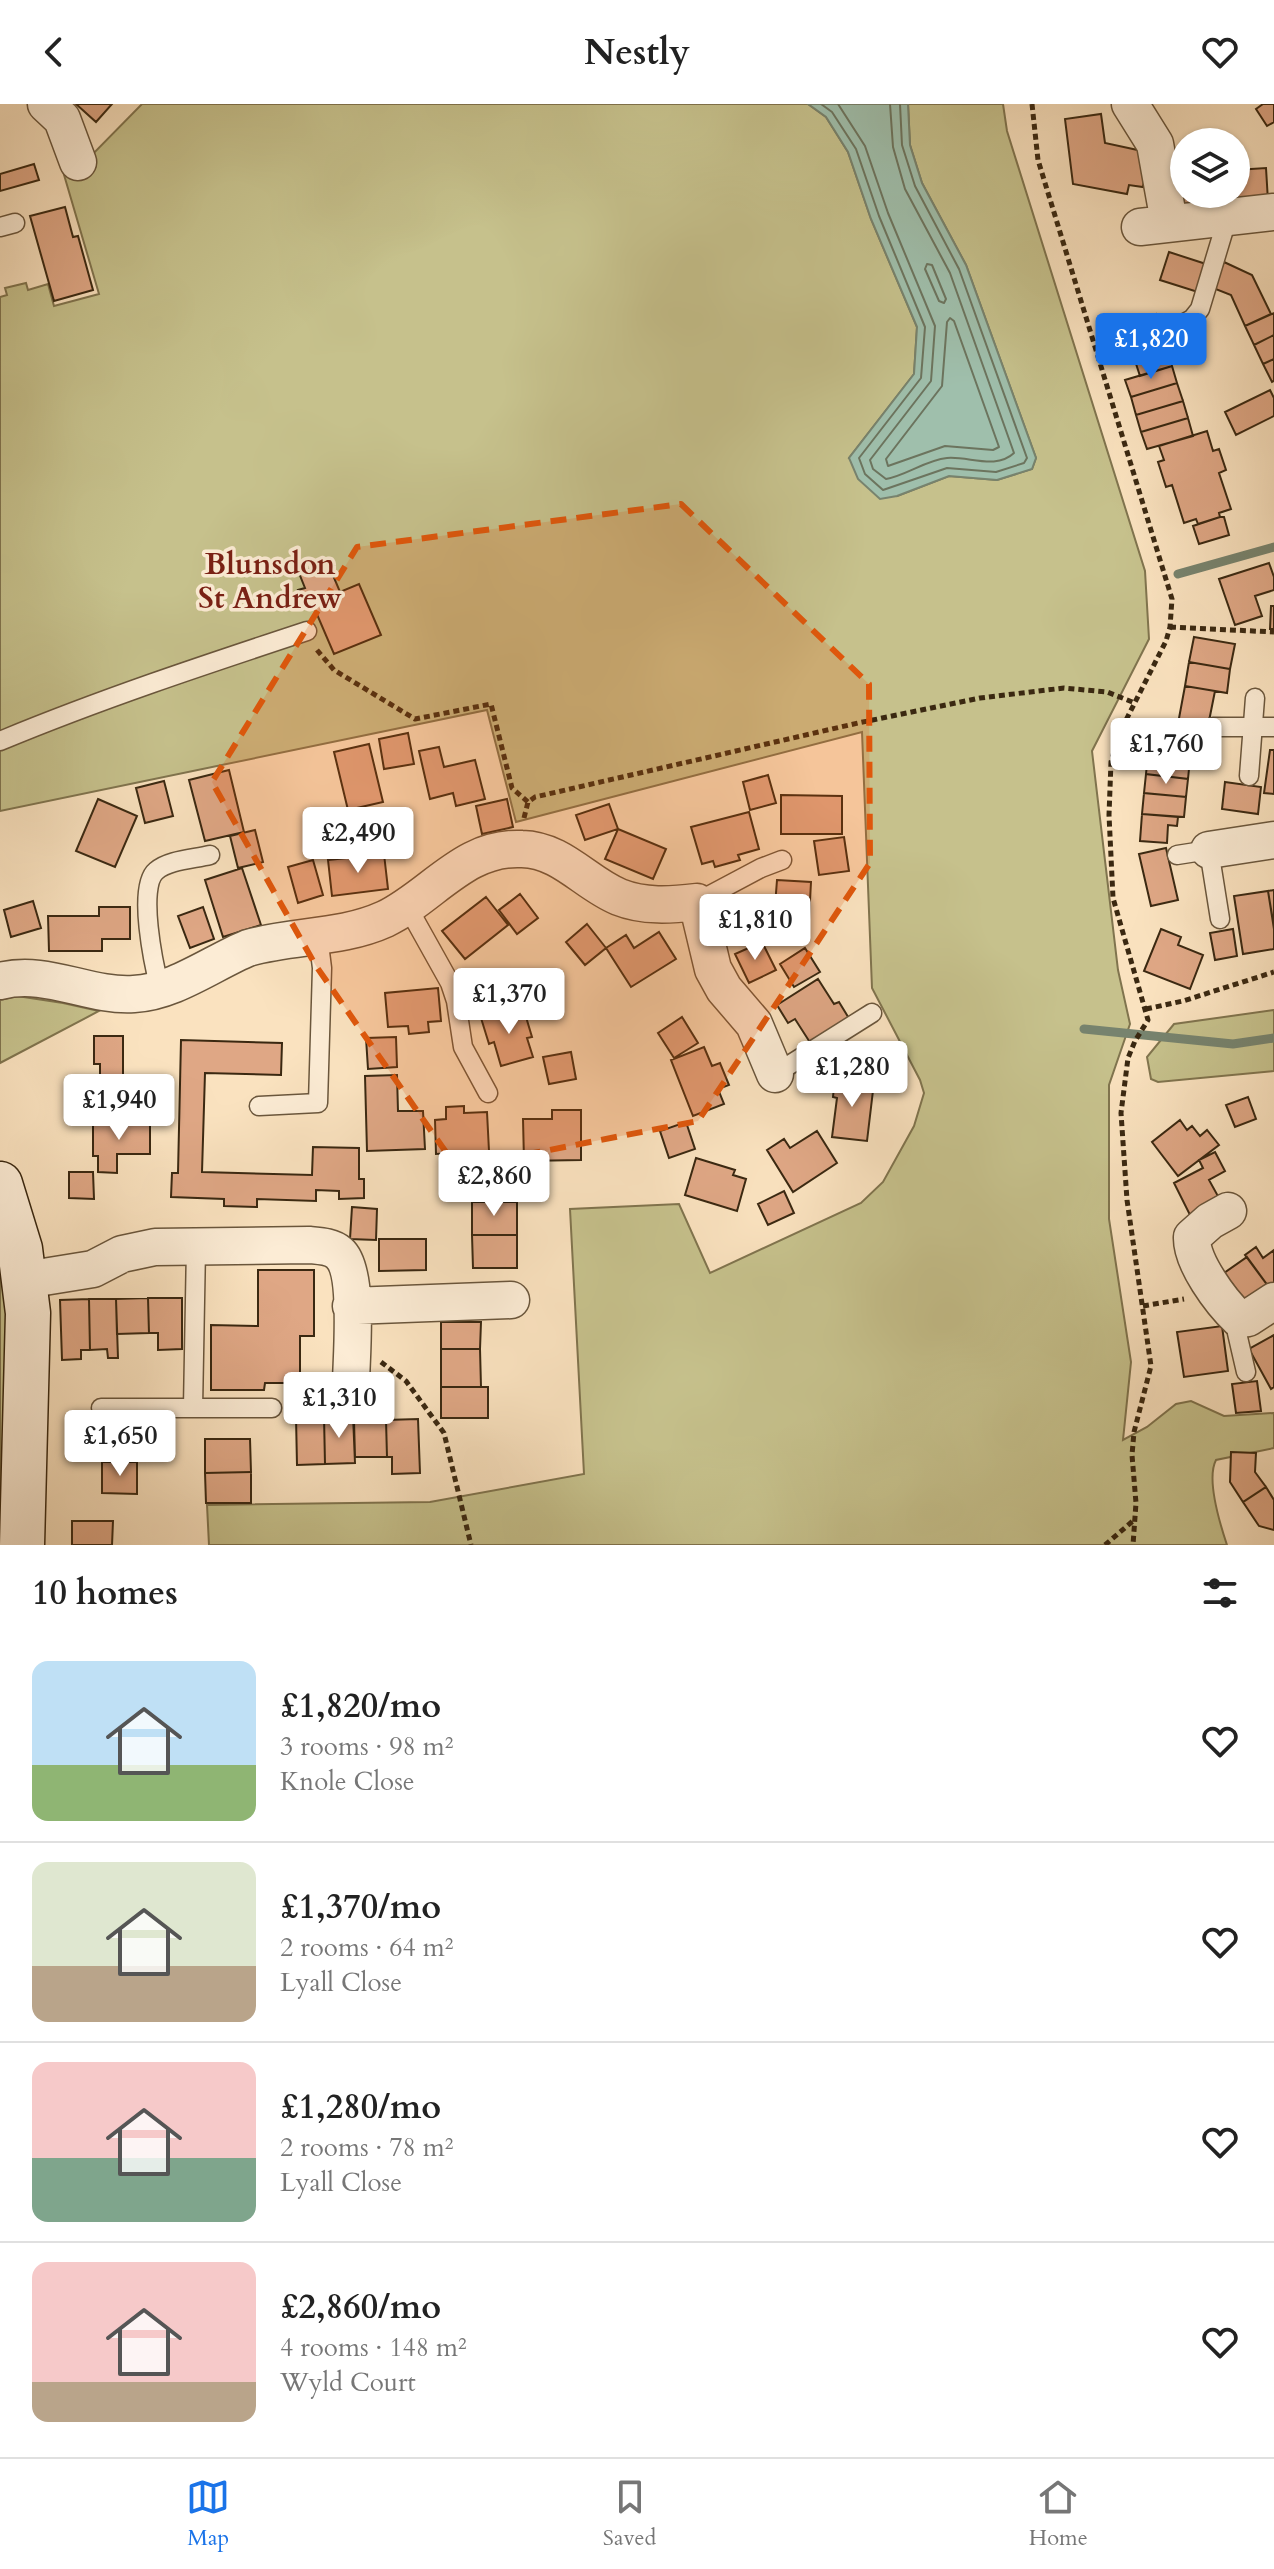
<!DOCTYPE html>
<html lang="en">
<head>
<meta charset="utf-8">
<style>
  body { margin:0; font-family:Cardo,serif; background:#f2f2f2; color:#222; height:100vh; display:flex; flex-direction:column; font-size:30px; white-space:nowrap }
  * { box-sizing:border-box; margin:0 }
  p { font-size:26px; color:#767676 }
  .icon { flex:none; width:44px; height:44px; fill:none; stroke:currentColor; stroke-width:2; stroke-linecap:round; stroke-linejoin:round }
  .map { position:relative; height:1441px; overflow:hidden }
  .panel { display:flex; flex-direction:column; background:#fff; flex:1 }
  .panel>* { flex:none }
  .controls { position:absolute; left:1170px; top:24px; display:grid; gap:16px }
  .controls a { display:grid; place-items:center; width:80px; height:80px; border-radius:50%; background:#fff; box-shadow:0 2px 6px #0004; font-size:40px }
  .price { position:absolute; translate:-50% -68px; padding:0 18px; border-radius:8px; background:#fff; color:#222; font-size:26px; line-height:52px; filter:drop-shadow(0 2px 4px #0008) }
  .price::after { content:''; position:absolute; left:50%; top:48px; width:24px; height:18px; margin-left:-12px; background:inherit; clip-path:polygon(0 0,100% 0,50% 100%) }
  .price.on { background:#1a73e8; color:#fff }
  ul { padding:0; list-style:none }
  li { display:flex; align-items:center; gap:24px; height:200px; padding:0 32px }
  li+li { border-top:2px solid #e0e0e0 }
  li span { display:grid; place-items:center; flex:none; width:224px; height:160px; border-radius:16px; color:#555 }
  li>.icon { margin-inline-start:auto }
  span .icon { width:96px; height:96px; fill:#fffc; stroke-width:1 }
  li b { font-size:34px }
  h2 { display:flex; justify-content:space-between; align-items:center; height:96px; padding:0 32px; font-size:34px }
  header { display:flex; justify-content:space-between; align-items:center; height:104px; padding:0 32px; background:#fff; font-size:36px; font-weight:800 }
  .menu { display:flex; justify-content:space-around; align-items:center; height:112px; border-top:2px solid #e0e0e0; background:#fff; font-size:22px; color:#767676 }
  .menu a { display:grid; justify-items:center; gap:4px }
  .menu .on { color:#1a73e8 }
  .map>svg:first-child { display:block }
  .green { fill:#c6c18c; stroke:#80744e; stroke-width:2 }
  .water { fill:#9fbfac; stroke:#77836e; stroke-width:2 }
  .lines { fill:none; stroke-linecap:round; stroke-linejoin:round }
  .shore { stroke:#6c745e; stroke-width:2 }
  .stream { stroke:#77836e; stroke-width:9 }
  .building { fill:#dfa785; stroke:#3a2811; stroke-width:2 }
  .lane-casing { stroke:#6a563c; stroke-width:21 }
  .street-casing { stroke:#6a563c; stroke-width:39 }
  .secondary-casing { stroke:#3a2811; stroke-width:47 }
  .path { stroke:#3a2811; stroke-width:5; stroke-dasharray:6 4; stroke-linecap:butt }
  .lane { stroke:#fcecd5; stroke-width:18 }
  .street { stroke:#fcecd5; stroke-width:36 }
  .secondary { stroke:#fcecd5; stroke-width:44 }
  .marked { fill:#df570c; fill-opacity:0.2; stroke:#df570c; stroke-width:6; stroke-dasharray:16 10; stroke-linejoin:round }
  .labels { text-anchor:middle; stroke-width:7; stroke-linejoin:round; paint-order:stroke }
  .quarter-label { font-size:30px; font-weight:bold; fill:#7a1f14; stroke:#fcecd5 }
</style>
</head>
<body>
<header><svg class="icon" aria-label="back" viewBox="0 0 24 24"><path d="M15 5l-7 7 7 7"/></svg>Nestly<svg class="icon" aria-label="heart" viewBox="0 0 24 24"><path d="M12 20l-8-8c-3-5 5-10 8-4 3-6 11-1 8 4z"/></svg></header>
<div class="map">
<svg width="1274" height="1441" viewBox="0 0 1274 1441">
  <rect width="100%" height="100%" fill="#fae2bf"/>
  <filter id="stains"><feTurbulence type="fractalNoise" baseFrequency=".0025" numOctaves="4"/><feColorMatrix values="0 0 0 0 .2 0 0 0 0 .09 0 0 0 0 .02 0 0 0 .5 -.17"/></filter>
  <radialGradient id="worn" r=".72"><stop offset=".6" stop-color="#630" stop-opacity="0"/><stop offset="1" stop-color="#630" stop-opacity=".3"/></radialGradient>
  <path class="green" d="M142,0H808L826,13L848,48L871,115L917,223L914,270L849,354L897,392L949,372L997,376L1032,365L1036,354L966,161L922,79L910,41L908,0H1003L1007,27L1145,467L1149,535L1092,647L1118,866L1130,920L1109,981V1115L1131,1258L1123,1336L1147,1323L1176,1300L1191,1297L1224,1312L1274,1309V1344L1216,1356C1206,1375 1220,1420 1227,1441H209L207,1401L430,1398L584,1370L570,1105L679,1100L710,1169L861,1099L883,1078L914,1022L924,989L920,976L872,884L862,628L516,718L487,606L0,707V193L7,191L5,184L26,179L28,186L48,180L54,202L99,190L62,64L88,55Z
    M17,892L63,899L99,907L0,959V896Z
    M1274,906V967L1158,978L1151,975L1147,953L1174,920Z
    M0,1130L8,1157L14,1441H0Z"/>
  <path class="water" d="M808,0H908L910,41L922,79L966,161L1036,354L1032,365L997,376L949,372L897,392L880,395L858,375L849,354L914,270L917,223L871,115L848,48L826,13Z"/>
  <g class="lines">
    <path class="shore" d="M821,0L832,8L856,45L879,112L925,223L921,274L859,354L865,370L883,386L947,364L996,368L1024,359L1027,354L959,165L915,82L902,41L900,0
      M838,0L865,42L888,109L935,222L931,277L870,356L873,365L886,375C907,371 926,356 947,354C969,352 996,366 1014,349L950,169L905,85L893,43L890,0
      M927,160L932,161L946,195L944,199L939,197L925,165Z
      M950,214L954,217L999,343L993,346L945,342L888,362L886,355L942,282L947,218Z"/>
    <path class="stream" d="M1178,470L1274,443
      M1084,925L1233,940L1274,934"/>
  </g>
  <path class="building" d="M76,0H112L96,18Z
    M1263,0H1274V18L1267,22L1256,5Z
    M1101,10L1105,39L1142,47L1148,54L1143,83L1129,81L1127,90L1073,80L1065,15Z
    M34,60L39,76L0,87V70Z
    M1266,64L1268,97L1233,100L1232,90H1236V66Z
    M1184,73V90H1232L1233,100L1178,107L1176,74Z
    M65,103L73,133L78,132L93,186L54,197L30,112Z
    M1169,148L1209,161L1201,189L1160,176Z
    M1224,158L1252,171L1271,210L1245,222L1231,191L1213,184Z
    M1274,209V231L1254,241L1245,222Z
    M1156,210L1172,262L1140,272L1123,220Z
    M1274,231V255L1263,260L1254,241Z
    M1274,255V277L1272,278L1263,260Z
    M1172,262L1177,279L1131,293L1125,276Z
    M1177,279L1183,297L1136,311L1131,293Z
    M1270,286L1274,294V312L1236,331L1225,308Z
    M1183,297L1188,314L1141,328L1136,311Z
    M1188,314L1193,332L1147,345L1141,328Z
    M1207,327L1213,347L1219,345L1226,366L1219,369L1231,405L1219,409L1220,413L1198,420L1196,415L1184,419L1172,381L1166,383L1158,358L1164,356L1159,342Z
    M1220,413H1224L1229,431L1199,440L1193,422Z
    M327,457L340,488L359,480L381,531L334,550L310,494L303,497L298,486L305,484L299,469Z
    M1269,459L1274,473V486L1255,492L1262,512L1235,521L1219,475Z
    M1271,502H1274V525H1270Z
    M1194,533L1235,540L1230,565L1189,558Z
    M1189,558L1230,565L1227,589L1185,582Z
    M1185,582L1215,587L1208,622L1204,624L1205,630L1177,625Z
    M408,629L414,660L384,665L379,635Z
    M1150,629L1192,634L1190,655L1148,650Z
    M369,640L383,698L348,706L334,648Z
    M439,643L444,663L475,656L485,695L456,702L453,689L430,695L419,647Z
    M1270,646H1274V690L1264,689Z
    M1148,650L1190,655L1188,675L1146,670Z
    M229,666L244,728L205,737L189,676Z
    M1146,670L1188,675L1186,693L1144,689Z
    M768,671L776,699L750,706L743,678Z
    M164,677L173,712L145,719L136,684Z
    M1225,678L1261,683L1258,710L1222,705Z
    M1144,689L1186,693L1184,713L1142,710Z
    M781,691L842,692V730H781Z
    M98,695L137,712L115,763L76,747Z
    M507,695L513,723L482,730L476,702Z
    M609,700L618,725L585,736L576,711Z
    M749,708L759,745L738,751L740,756L715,763L713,757L702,760L691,723Z
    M1142,710L1178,713L1177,722L1168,721L1167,739L1140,737Z
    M618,725L666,745L653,775L605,755Z
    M255,726L263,758L238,764L230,732Z
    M844,733L849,767L819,771L814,737Z
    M1166,744L1178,796L1151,802L1139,750Z
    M384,750L388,785L332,792L328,756Z
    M313,756L323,791L298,799L288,763Z
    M242,764L261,821L223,833L205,776Z
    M777,776L811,778L808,835L776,833L777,828L763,827L765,801L775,802Z
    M1274,786V817H1273L1268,787Z
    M1268,787L1274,825V845L1243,850L1234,792Z
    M520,790L538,814L517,830L499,806Z
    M486,793L508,821L465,855L442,827Z
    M33,797L41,824L11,833L4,806Z
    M99,803H130V835H102V847H49L48,812H99Z
    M203,803L214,835L190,844L178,812Z
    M587,820L606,844L585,861L566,838Z
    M1161,825L1181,833L1178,841L1203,851L1190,885L1144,867Z
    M1233,825L1237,852L1215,856L1210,829Z
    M659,828L676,855L631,883L606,844L626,831L634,844Z
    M762,838L776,866L749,879L735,850Z
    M805,844L820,868L794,883L780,860Z
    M534,867L542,897L515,904L508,874Z
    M818,875L834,900L839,898L850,916L811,940L795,915L788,919L777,901Z
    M438,884L441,917L428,918L429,928L409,930L408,922L388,923L385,889Z
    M515,904L519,915L526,913L532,933L527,934L533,953L501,962L494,938L489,940L481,914Z
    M682,913L698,939L674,954L658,929Z
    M94,932H123V984H150V1018L93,1017V984H100V960H94Z
    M396,933L397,963L368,965L366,934Z
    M181,936L282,939L281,971L205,969L202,1068L312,1071L313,1043L359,1044V1075H364V1094L339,1095V1087L316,1086V1097L257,1095V1103L224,1102V1095L171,1093L172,1069H178Z
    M704,943L712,962L720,959L729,981L718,985L724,1000L693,1012L671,956Z
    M571,948L576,975L549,980L543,953Z
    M865,951L897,954L894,980L863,976Z
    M397,971L398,1007H423L425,1045L367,1047L365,972Z
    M835,973L874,978L867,1037L832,1033L837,994L833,993Z
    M1248,993L1256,1015L1235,1023L1226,1001Z
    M464,1002V1009L487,1008L489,1047L436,1050L435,1016L446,1015V1003Z
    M552,1006H581V1056L524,1057L523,1015H552Z
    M1180,1016L1187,1026L1192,1022L1200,1032L1207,1026L1219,1041L1178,1072L1152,1038Z
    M93,1017L150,1018V1050H117V1069L98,1068V1052H93Z
    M686,1018L695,1045L669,1054L660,1027Z
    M817,1027L837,1059L793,1088L767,1046L784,1035L790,1044Z
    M1215,1048L1225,1067L1209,1076L1224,1103L1194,1119L1174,1079L1203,1064L1199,1056Z
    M489,1050H515V1079H490Z
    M696,1054L735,1066L733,1071L746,1075L737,1107L685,1091Z
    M69,1068H93L94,1095L69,1094Z
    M784,1087L794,1109L768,1121L758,1100Z
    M472,1098H517V1131H472Z
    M352,1103L377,1105L376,1136L350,1135Z
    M472,1131H517V1164H473Z
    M379,1135H426V1166L379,1167Z
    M1256,1143L1263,1154L1274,1146V1183L1271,1186L1245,1151Z
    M1247,1153L1271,1186L1249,1202L1224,1169Z
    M258,1166H314V1232H300V1279H265L264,1286H211V1221L258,1222Z
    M148,1194H182V1245L158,1246V1229H149Z
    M148,1194L149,1229L117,1230L116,1195Z
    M89,1195L90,1246H81V1255L62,1256L60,1196Z
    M89,1195H116L118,1254H108L107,1245L90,1246Z
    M441,1218H481L480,1245H441Z
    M1222,1222L1228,1267L1184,1273L1177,1228Z
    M1274,1231V1283L1271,1285L1249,1245Z
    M441,1245H480L481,1283H441Z
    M1257,1277L1261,1307L1236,1309L1232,1280Z
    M441,1283H488V1314H441Z
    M353,1311L355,1359L325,1360L324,1312Z
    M324,1312L325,1360L297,1361L296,1313Z
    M418,1315L420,1369L392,1370V1353H387L386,1316Z
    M386,1316L387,1353H355L354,1317Z
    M102,1325L137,1326V1358H102Z
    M205,1335H250L251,1368L205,1369Z
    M1231,1348L1256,1349L1255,1368L1266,1383L1243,1398L1230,1378Z
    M102,1358H137V1390L102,1389Z
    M251,1368V1399H206L205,1369Z
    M1266,1383L1274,1396V1426L1259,1422L1243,1398Z
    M72,1417H113L112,1441H72Z"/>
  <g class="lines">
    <defs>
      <path id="lane" d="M0,123L15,119
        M1172,226L1192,215L1200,205L1228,112
        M1213,623H1274
        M0,637C101,595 204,561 307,527
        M1249,672L1255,594
        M1177,751L1209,746L1220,815
        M697,798L761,764L782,756
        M407,802L450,879L456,897L463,943L488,989
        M160,885C154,862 137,783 156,767C168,756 194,755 210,751
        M775,970L872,909
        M259,1002L318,999L322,864L318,832
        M1237,1214V1229L1246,1268
        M101,1304H272
        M193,1304L196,1143"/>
      <path id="street" d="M46,0L62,15L78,58
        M1130,0L1155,40L1169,118
        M1140,123L1274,108
        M1209,746L1274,736
        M0,877C47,865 88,893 134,890C174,888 212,859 248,844C293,831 341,835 385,815C433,792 464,742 522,745C562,746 585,779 619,793C644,803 671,801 697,798L713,865L724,885L754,920L775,970
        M1228,1107L1210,1117L1192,1133C1191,1158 1221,1198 1239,1215L1248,1214L1274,1197
        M25,1176L93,1165L122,1150L155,1143L309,1141C318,1142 331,1142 339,1149C360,1167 351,1254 351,1281
        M351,1202L511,1196"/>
      <path id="secondary" d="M0,1080L20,1145L28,1209L22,1441"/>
    </defs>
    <use href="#lane" class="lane-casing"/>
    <use href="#street" class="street-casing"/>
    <use href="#secondary" class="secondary-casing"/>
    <path class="path" d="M1032,0L1038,56L1172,495L1170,523L1166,537L1119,630L1111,658L1109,711L1113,794L1148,916L1135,937L1128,954L1121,1009L1127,1096L1151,1262L1134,1328L1132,1351L1136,1399L1133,1441
      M1170,523L1274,528
      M317,546L334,566L415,615L491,600L512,684L528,698
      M524,714L528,698L535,693L858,619L980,594L1064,584L1107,588L1135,599
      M1146,905L1183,897L1274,868
      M1143,1202L1184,1195
      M381,1258L406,1277L444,1329L471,1441
      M1105,1441L1134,1416"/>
    <use href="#lane" class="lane"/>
    <use href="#street" class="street"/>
    <use href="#secondary" class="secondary"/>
  </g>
  <path class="marked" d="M681,400L869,580L870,759L698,1017L457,1064L316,862L212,678L357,443Z"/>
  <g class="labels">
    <g class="quarter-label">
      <text x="270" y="470">Blunsdon<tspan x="270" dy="34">St Andrew</tspan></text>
    </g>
  </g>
  <rect width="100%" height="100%" filter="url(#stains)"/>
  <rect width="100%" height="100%" fill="url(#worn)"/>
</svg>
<div class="controls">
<a><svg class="icon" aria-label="layers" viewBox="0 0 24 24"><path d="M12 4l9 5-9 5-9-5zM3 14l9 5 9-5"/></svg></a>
</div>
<b class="price on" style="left:1151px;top:277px">£1,820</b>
<b class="price" style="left:1166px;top:682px">£1,760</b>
<b class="price" style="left:358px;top:771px">£2,490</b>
<b class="price" style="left:755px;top:858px">£1,810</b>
<b class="price" style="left:509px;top:932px">£1,370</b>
<b class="price" style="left:852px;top:1005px">£1,280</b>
<b class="price" style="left:119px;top:1038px">£1,940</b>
<b class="price" style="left:494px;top:1114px">£2,860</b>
<b class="price" style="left:339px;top:1336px">£1,310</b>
<b class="price" style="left:120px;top:1374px">£1,650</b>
</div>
<section class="panel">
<h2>10 homes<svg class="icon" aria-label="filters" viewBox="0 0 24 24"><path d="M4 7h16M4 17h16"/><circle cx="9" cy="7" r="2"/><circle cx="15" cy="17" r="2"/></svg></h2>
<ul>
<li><span style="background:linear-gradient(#bfe0f5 65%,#8fb573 0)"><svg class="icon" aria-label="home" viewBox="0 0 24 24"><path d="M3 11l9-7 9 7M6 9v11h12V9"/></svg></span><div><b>£1,820/mo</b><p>3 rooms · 98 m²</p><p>Knole Close</p></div><svg class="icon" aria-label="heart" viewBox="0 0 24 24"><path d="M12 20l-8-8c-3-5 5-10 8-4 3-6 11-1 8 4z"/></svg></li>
<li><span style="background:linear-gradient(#dfe7d0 65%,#b9a48a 0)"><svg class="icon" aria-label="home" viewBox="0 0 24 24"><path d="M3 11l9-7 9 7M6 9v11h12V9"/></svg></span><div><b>£1,370/mo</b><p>2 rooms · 64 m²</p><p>Lyall Close</p></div><svg class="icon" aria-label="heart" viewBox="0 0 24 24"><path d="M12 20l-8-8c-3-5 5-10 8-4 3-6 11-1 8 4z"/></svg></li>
<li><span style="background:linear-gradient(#f6c9c9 60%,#7fa58c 0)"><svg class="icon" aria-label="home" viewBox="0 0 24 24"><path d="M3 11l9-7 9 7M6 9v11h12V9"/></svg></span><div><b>£1,280/mo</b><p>2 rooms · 78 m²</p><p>Lyall Close</p></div><svg class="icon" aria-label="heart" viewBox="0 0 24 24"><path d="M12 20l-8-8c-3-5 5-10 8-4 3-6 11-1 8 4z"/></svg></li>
<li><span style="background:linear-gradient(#f6c9c9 75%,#b9a48a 0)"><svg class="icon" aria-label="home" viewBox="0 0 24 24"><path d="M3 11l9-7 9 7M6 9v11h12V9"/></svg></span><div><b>£2,860/mo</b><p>4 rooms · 148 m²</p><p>Wyld Court</p></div><svg class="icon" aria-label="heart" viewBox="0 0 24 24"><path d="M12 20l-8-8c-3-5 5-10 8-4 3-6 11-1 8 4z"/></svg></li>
</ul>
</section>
<nav class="menu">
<a class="on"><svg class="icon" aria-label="map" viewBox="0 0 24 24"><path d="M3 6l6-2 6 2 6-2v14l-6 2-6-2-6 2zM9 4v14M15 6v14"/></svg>Map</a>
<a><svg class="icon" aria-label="saved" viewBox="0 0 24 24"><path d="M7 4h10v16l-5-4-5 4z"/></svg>Saved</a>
<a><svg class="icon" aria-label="home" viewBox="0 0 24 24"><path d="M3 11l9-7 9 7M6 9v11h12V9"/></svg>Home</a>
</nav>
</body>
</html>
